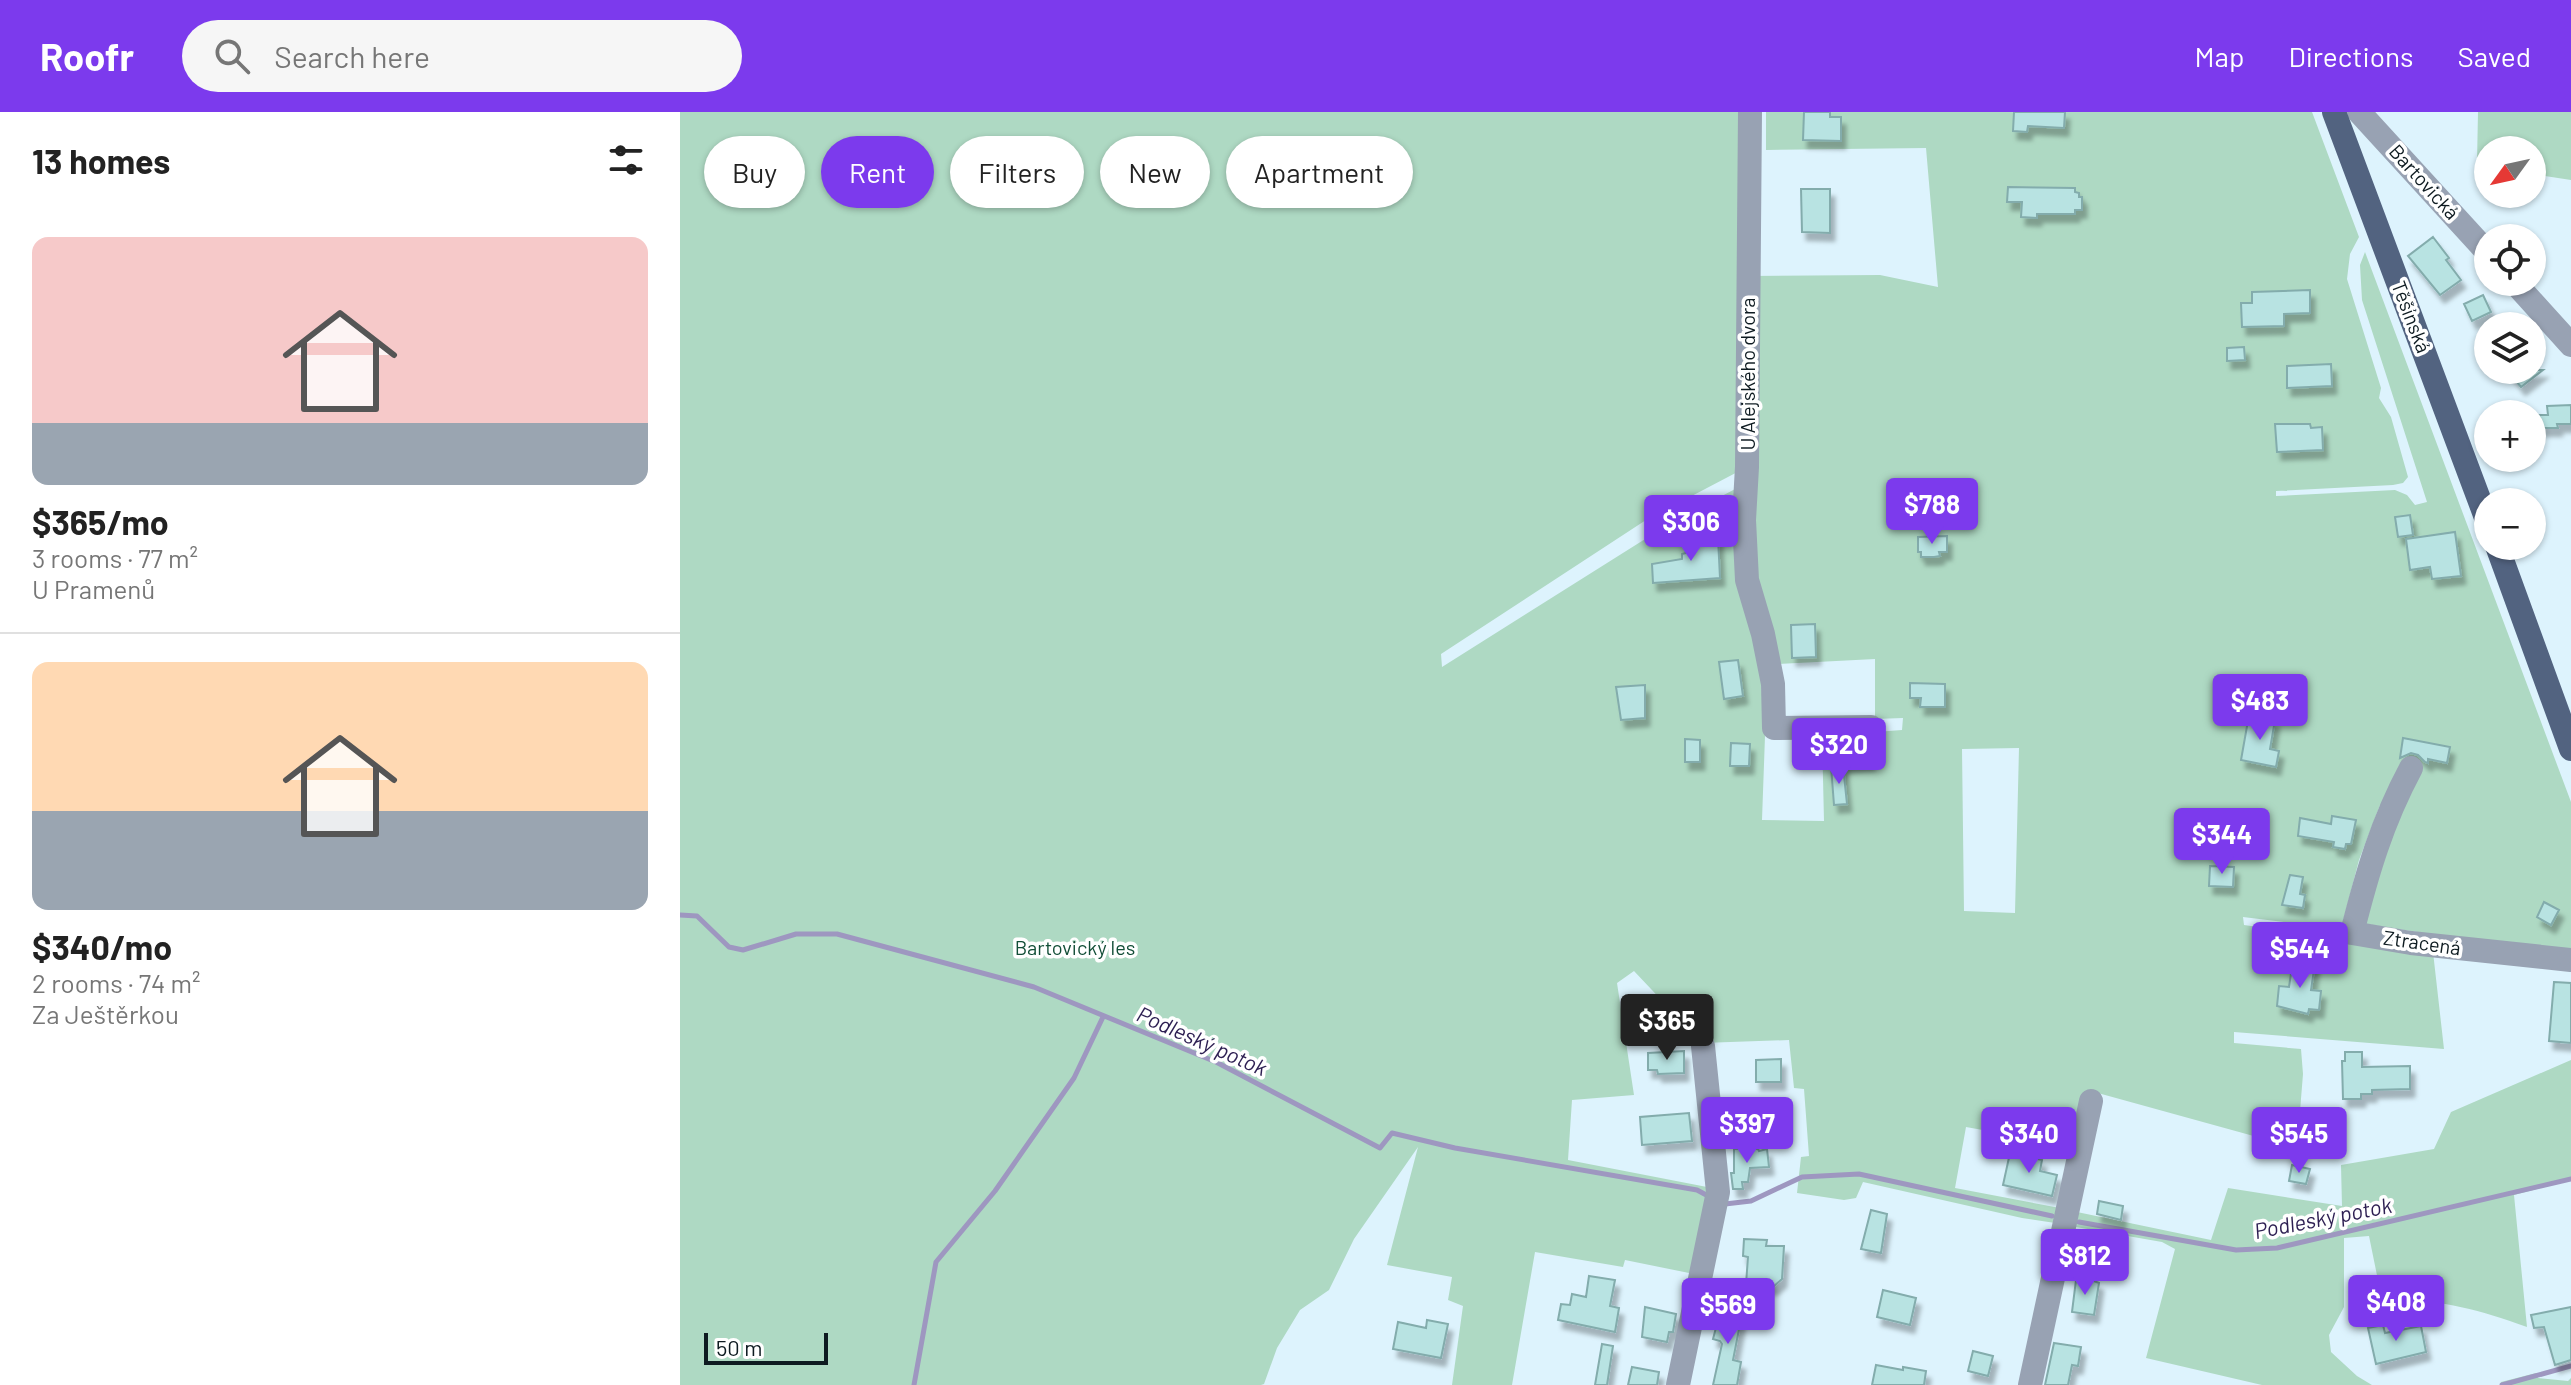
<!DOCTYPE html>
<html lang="en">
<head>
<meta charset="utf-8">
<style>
  body { margin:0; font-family:Barlow,sans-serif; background:#f6f6f6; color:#222; height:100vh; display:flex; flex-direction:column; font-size:30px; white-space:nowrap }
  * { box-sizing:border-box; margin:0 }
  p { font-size:26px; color:#767676 }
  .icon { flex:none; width:44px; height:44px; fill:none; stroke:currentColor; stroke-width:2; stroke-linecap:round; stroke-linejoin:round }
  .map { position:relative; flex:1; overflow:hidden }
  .drawer { display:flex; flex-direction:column; background:#fff; width:680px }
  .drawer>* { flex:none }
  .top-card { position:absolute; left:24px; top:24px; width:760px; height:72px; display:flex; gap:16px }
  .needle { width:52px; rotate:237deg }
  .controls { position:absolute; left:1794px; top:24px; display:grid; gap:16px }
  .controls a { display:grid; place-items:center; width:72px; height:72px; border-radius:50%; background:#fff; box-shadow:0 2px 6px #0004; font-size:40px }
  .scale { position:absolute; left:24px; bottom:20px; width:124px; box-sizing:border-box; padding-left:8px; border:4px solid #0e1b21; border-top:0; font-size:22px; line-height:28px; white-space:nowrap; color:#0e1b21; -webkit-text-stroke:6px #fff; paint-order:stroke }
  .price { position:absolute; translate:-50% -68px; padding:0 18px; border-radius:8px; background:#7c3aed; color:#fff; font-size:26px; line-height:52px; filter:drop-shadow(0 2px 4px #0008) }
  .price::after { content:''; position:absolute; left:50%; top:48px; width:24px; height:18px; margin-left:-12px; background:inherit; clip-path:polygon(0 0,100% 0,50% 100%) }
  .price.active { background:#222; color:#fff }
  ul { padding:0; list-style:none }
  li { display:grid; align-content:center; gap:16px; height:424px; padding:0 32px }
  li+li { border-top:2px solid #e0e0e0 }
  li span { display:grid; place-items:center; height:248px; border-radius:16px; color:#555 }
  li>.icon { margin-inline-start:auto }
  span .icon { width:144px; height:144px; fill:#fffc; stroke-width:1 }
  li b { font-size:34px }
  h2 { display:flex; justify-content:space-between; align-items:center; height:96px; padding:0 32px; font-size:34px }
  .chip { padding:0 28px; border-radius:36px; background:#fff; box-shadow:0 2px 6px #0004; font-size:28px; line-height:72px }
  .chip.active { background:#7c3aed; color:#fff }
  header { display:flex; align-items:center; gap:48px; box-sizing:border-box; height:112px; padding:0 40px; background:#7c3aed; color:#fff }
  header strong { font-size:38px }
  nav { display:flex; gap:44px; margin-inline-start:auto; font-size:28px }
  .search { width:560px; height:72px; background:#f6f6f6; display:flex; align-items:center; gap:20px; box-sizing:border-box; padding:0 28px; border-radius:44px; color:#767676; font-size:30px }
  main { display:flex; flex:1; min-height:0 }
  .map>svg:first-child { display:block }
  .green { fill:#aed9c3; fill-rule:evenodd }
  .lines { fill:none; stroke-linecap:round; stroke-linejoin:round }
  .stream { stroke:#9e97c0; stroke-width:5 }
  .building { fill:#b8e3e2; stroke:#83acac; stroke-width:2; filter:url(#shadow) }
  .minor { stroke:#98a2b3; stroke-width:24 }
  .major { stroke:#526380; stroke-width:24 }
  .labels { text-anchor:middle; stroke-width:7; stroke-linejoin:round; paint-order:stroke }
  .street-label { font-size:20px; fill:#0e1b21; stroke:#fff }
  .park-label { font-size:20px; fill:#124e37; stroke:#fff }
  .water-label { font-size:22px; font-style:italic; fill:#2d1f52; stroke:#fff }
</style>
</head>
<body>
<header>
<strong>Roofr</strong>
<div class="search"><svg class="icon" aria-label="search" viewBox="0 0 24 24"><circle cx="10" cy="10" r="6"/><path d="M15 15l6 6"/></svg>Search here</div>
<nav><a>Map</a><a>Directions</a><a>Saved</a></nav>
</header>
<main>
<section class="drawer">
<h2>13 homes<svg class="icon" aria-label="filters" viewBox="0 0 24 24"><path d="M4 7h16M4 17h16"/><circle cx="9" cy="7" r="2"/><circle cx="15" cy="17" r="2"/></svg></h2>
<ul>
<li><span style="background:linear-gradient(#f6c9c9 75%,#9aa5b1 0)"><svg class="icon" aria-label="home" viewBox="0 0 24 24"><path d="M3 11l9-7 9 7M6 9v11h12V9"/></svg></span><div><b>$365/mo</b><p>3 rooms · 77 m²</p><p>U Pramenů</p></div></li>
<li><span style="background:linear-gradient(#ffd9b3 60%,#9aa5b1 0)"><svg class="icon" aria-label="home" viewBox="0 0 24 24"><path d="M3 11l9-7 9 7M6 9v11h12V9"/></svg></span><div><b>$340/mo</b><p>2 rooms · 74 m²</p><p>Za Ještěrkou</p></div></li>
</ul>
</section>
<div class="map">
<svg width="1891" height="1273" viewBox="0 0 1891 1273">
  <defs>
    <filter id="shadow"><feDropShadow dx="4.5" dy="8" stdDeviation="2" flood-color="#0004"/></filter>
  </defs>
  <rect width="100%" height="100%" fill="#ddf3fd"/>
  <path class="green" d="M0,0H1071L1068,164L1200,163L1258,175L1246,36L1086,38V0H1632L1679,125L1670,142L1667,167L1701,276L1699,286L1711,305L1728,365L1723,371L1713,373L1596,379V384L1715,378L1727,383L1735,393L1747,390L1682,188L1680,153L1685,140L1891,690V844L1686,812L1700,693L1679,748L1661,817L1563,805L1564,813L1753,840L1764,937L1554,920V931L1621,937L1623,962L1617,1036L1407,978L1396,1035L1286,1015L1275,1076L1385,1097L1382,1112L1342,1106L1183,1070L1176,1086L1164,1088L1117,1081L1121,1045L1129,1044L1124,977L1114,976L1109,928L1022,931L954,859L937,871L954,983L892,988L888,1048L1027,1075L1014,1162L945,1148L943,1155L855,1140L832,1273H772L783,1194L768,1188L772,1165L707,1153L738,1035L674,1127L649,1178L620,1198L597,1236L584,1272L581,1273H0ZM1067,355L1079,495L1097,552L1195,547V607L1223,606L1222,618L1142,624L1144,709L1082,708L1085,624L1078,527L1057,376L989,412L762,555L761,542L966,408ZM1339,636L1335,801L1284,799L1282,637Z
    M1798,0H1891V68L1852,62V38H1808V53L1797,50Z
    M1891,948V1068L1834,1083L1847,1215C1797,1197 1756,1186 1702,1188L1689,1124L1664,1126V1195L1649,1223L1651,1240L1677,1264L1692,1273H1582L1466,1246L1495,1137L1482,1130L1396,1115L1397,1100L1531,1128L1548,1076L1662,1094L1661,1053L1754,1037L1771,1000Z
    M1856,1261L1858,1266L1888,1269L1891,1266V1273H1820L1821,1270Z"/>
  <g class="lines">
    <path class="stream" d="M0,803L17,804L49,835L63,838L116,822H157L354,875L536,950L700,1036L712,1021L775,1036L1017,1078L1030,1085
      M1045,1092L1071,1089L1122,1065L1179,1062L1372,1104
      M1399,1110L1556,1138L1597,1136L1891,1067
      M234,1273L256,1150L315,1079L394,966L423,905
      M1822,1273L1891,1254"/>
  </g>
  <path class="building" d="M1124,0H1150V5H1161V29L1123,28Z
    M1334,0H1385L1384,16L1348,14L1347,20L1333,19Z
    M1328,75L1395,76V80L1399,81V85H1402V98H1395V102H1357V106L1341,105L1342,90H1327Z
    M1121,77H1150V121L1122,120Z
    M1753,125L1769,146L1766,148L1781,168L1760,183L1728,144Z
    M1630,178V201L1604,202V214L1562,215L1561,191H1572V180Z
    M1803,183L1811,200L1792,209L1784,192Z
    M1564,235L1565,248L1547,249V236Z
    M1651,252L1652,274L1607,276V254Z
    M1827,258H1863L1841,275Z
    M1891,293V312H1877L1878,316H1860L1859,303H1868L1867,294Z
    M1595,312H1630L1631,316L1642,315L1643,338L1597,340Z
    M1730,403L1733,423L1718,425L1715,405Z
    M1775,420L1781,464L1752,467L1750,455L1730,458L1726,427Z
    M1267,424V440H1259L1260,444L1254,445H1241V440H1238V425Z
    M1038,426L1040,466L973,471L972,452L1002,447V442L1006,441L1005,428Z
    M1135,512L1136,545L1112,546L1111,513Z
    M1058,548L1063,584L1044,587L1039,550Z
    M1230,571L1265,572V595H1240L1241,586H1230Z
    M965,573V606L941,608L936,575Z
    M1569,603L1595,608L1590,637L1599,639L1596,655L1561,648Z
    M1723,626L1770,635L1767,651L1748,647V651L1745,650L1738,643L1731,641L1720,646Z
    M1005,627L1020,628V650H1005Z
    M1051,631L1070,632L1069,654H1050Z
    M1189,631L1190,650L1159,653L1157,634Z
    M1151,654H1163L1167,692L1154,693Z
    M1652,704L1676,708L1671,732H1666L1665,737L1653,735L1654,730L1618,724L1620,706L1651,712Z
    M1530,754L1554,755L1553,775L1529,774Z
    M1610,763L1623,765L1620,782L1625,783L1623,796L1602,793Z
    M1864,790L1879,798L1871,813L1857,805Z
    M1627,830L1652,833L1650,849L1625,846Z
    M1613,848L1635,851L1631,878L1641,879L1639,898L1629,897L1628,902L1597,894L1599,874L1609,875Z
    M1874,870L1891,871V931L1869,929Z
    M1004,939V961L978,962L977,958H968V941Z
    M1665,940H1682V955L1730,954V977L1692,978V982H1681V987H1663L1662,949H1665Z
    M1101,947V970H1076V948Z
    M1009,1001L1012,1029L962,1033L960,1005Z
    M1070,1036L1078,1037L1079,1039L1087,1037L1089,1055L1070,1056L1068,1070H1062L1063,1077H1053L1051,1061H1054V1037Z
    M1330,1041L1362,1048L1360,1059L1377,1063L1372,1084L1323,1073Z
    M1612,1053L1630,1057L1626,1072L1609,1069Z
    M1419,1089L1443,1094L1441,1108L1417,1102Z
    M1191,1098L1207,1102L1201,1141L1181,1137Z
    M1064,1127L1087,1128L1086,1134H1104L1102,1167L1093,1175L1066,1172L1068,1145L1063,1144Z
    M909,1164L935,1168L930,1194L939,1196L935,1220L878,1208L881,1192L890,1193L892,1182L906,1185Z
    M1406,1166L1419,1171L1414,1203L1392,1200L1396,1168Z
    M1203,1178L1236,1186L1230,1213L1197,1205Z
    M1042,1193L1063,1197L1053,1248L1061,1250L1057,1273H1033L1042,1232L1040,1229L1033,1227Z
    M965,1195L996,1202L993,1220H989L987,1230L962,1225Z
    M1891,1195V1248L1875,1253L1864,1215L1854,1216L1851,1203Z
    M747,1208L768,1212L761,1246L713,1237L718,1210L746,1216Z
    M1703,1213L1705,1221L1741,1214L1746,1240L1696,1252L1688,1216Z
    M1374,1231L1401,1235L1398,1254L1392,1253L1388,1273H1365Z
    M922,1232L933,1234L927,1273H915Z
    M1293,1239L1313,1244L1308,1264L1288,1259Z
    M1196,1253L1223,1258V1255L1246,1259L1244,1273H1192Z
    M952,1255L979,1260L977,1273H948Z"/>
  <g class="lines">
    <path class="minor" d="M1070,0L1067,355L1064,408L1067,468L1083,522L1093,572L1094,616L1191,615
      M1679,0L1808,141
      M1834,170L1891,233
      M1731,656C1702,710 1687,761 1672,821L1731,831L1891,848
      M998,1273L1038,1080L1023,934
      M1350,1273L1411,989"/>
    <path class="major" d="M1654,0L1808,411
      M1817,434L1891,637"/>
  </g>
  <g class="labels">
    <g class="street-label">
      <text transform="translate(1744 70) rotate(48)" y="7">Bartovická</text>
      <text transform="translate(1731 205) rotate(69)" y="7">Těšínská</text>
      <text transform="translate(1068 262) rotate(-90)" y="7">U Alejského dvora</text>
      <text transform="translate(1742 831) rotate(8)" y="7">Ztracená</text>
    </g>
    <g class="park-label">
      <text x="395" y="843">Bartovický les</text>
    </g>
    <g class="water-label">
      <text transform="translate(522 929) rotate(24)" y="8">Podleský potok</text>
      <text transform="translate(1643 1106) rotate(-11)" y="8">Podleský potok</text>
    </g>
  </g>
</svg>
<div class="controls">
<a><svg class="needle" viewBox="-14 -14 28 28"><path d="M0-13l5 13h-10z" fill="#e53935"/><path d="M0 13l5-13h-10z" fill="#767676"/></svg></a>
<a><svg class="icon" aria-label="locate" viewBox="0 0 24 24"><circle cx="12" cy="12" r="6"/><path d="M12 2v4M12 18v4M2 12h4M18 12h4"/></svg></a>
<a><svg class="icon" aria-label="layers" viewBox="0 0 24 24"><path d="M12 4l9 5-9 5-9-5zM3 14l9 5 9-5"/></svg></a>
<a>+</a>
<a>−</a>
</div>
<div class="scale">50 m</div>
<b class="price" style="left:1252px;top:434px">$788</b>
<b class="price" style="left:1011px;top:451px">$306</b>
<b class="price" style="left:1580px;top:630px">$483</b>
<b class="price" style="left:1159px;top:674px">$320</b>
<b class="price" style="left:1542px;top:764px">$344</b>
<b class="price" style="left:1620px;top:878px">$544</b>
<b class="price active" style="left:987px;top:950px">$365</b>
<b class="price" style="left:1067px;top:1053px">$397</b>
<b class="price" style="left:1349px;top:1063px">$340</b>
<b class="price" style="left:1619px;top:1063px">$545</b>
<b class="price" style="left:1405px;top:1185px">$812</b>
<b class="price" style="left:1716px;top:1231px">$408</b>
<b class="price" style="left:1048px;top:1234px">$569</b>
<div class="top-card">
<a class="chip">Buy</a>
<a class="chip active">Rent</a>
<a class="chip">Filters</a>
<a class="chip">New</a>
<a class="chip">Apartment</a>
</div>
</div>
</main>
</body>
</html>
